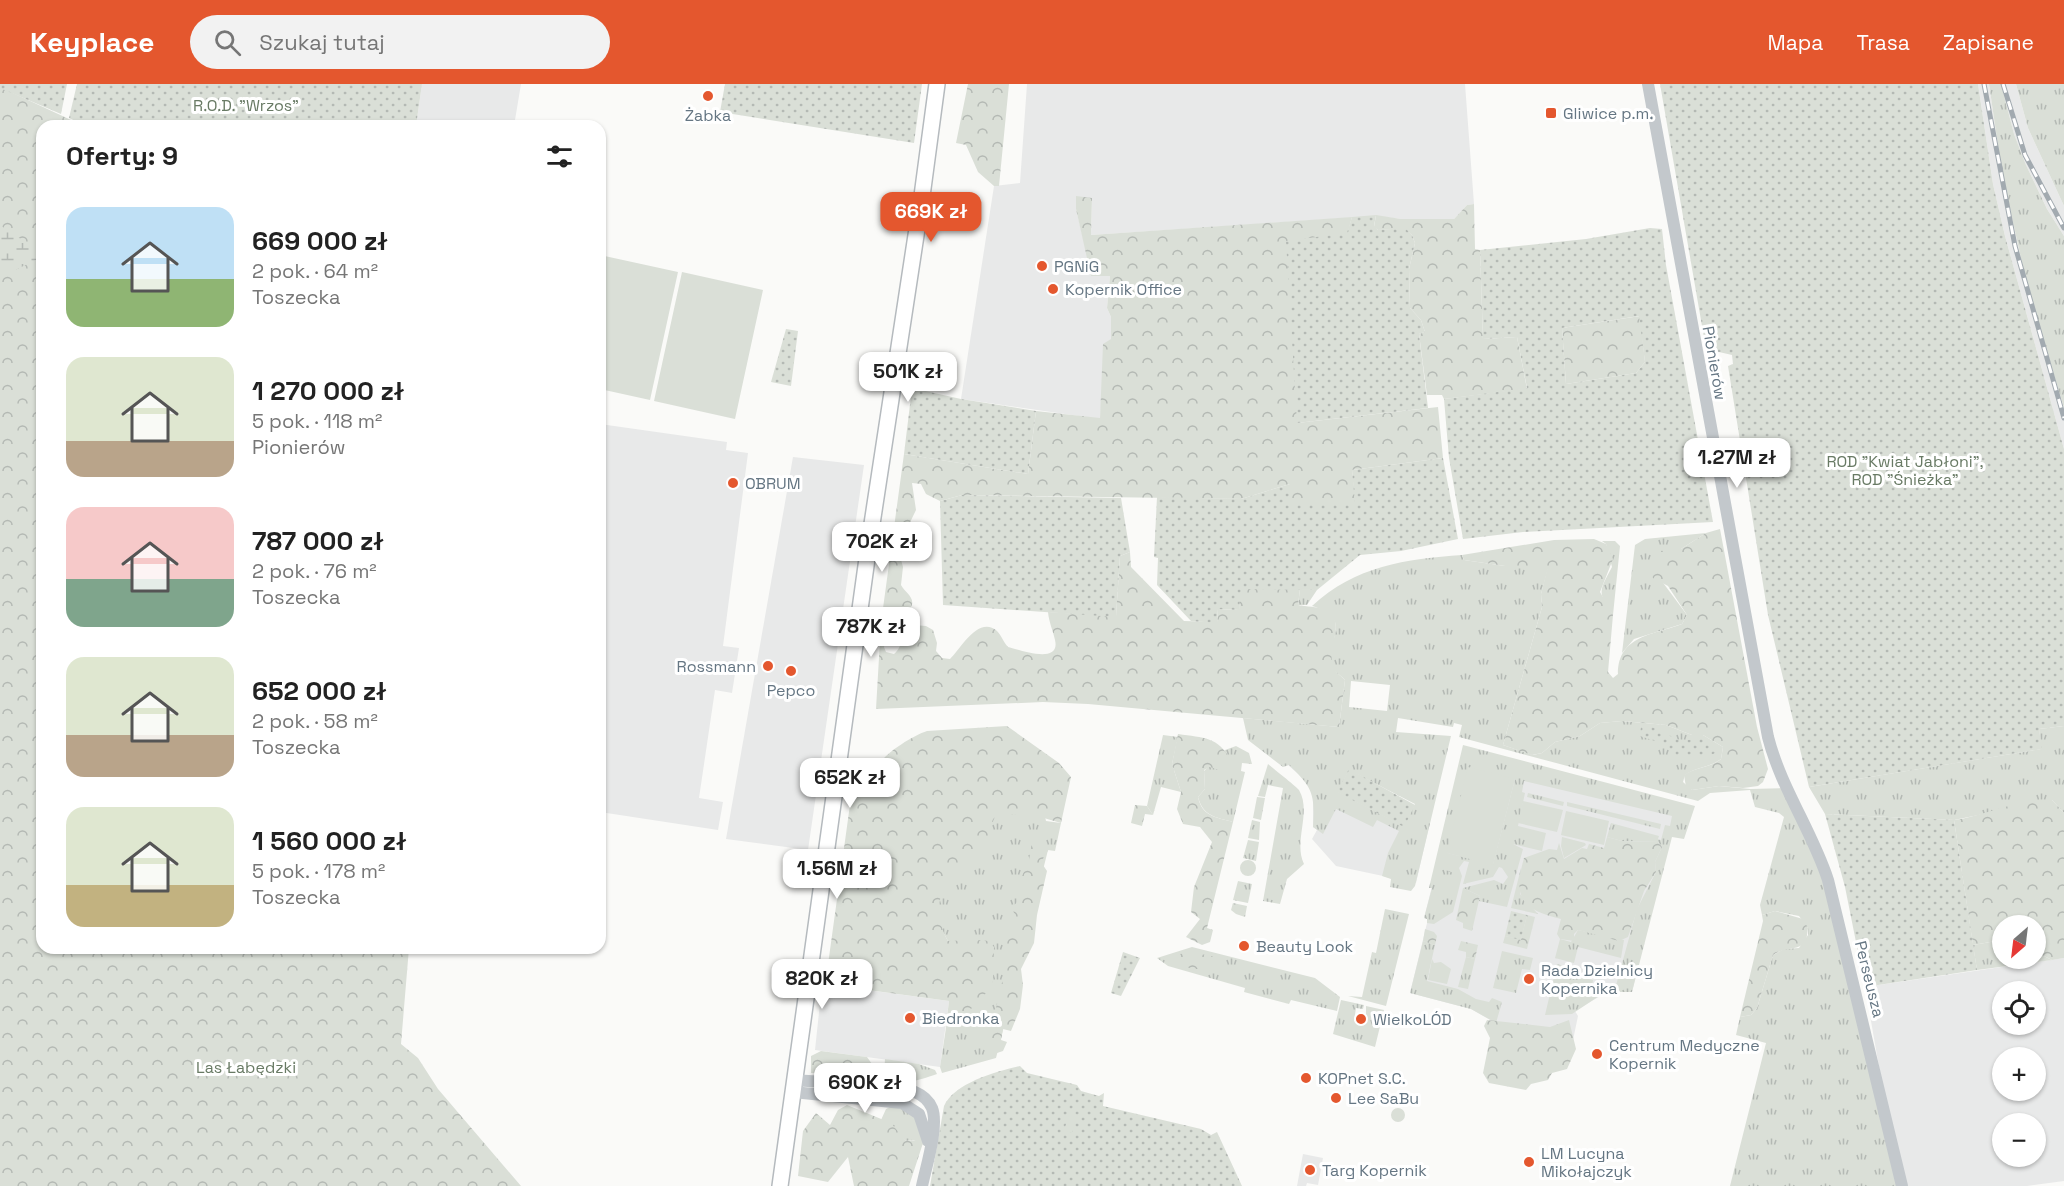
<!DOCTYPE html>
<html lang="pl">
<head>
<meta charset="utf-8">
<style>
  body { margin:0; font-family:"Space Grotesk",sans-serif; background:#f2f2f2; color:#222; height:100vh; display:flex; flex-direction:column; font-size:22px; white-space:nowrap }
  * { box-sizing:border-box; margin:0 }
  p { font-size:20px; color:#767676 }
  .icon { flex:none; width:33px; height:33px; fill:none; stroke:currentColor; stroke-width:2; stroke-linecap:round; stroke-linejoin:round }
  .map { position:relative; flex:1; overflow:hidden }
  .details { position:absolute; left:36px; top:36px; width:570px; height:834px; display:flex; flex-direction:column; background:#fff; border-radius:18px; box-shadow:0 2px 4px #0004 }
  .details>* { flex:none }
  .needle { width:39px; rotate:208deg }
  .controls { position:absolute; left:1992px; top:831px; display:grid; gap:12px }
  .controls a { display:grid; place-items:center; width:54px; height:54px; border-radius:50%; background:#fff; box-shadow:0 2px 4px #0004; font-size:30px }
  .price { position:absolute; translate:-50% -51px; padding:0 14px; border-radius:12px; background:#fff; color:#222; font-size:20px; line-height:39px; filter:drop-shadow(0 2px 3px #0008) }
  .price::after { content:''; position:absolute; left:50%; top:36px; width:18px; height:14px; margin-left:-9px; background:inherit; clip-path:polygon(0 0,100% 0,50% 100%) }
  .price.active { background:#e4572e; color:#fff }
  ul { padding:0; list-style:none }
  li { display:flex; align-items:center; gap:18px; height:150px; padding:0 30px }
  li span { display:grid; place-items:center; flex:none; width:168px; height:120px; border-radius:18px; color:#555 }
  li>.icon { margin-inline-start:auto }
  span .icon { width:72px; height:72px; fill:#fffc; stroke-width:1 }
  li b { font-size:26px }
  h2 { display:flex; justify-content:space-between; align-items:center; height:72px; padding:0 30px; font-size:26px }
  header { display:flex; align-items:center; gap:36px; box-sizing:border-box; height:84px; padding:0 30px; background:#e4572e; color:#fff }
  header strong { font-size:28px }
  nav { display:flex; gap:33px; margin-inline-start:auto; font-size:21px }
  .search { width:420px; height:54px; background:#f2f2f2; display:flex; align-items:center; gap:15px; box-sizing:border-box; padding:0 21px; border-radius:33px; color:#767676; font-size:22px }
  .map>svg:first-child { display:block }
  .built { fill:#e8e9e9; fill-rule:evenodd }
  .grass { fill:url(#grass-tufts); fill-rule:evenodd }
  .forest { fill:url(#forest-crowns) }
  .wetland { fill:url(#wetland-marsh) }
  .park { fill:url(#park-dots); fill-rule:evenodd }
  .pitch { fill:#dadfd7 }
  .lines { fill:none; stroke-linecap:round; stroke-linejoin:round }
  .major-casing { stroke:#b5babe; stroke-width:18 }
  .minor { stroke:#c3c8cc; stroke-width:12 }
  .major { stroke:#fff; stroke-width:15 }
  .rail-casing { stroke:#a2aab0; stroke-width:5 }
  .rail { stroke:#fff; stroke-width:3; stroke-dasharray:9; stroke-linecap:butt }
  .poi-dot { fill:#e4572e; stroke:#fff; stroke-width:2 }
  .labels { text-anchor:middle; stroke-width:6; stroke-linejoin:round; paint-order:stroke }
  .park-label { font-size:16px; fill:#687a64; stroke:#fff }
  .poi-label { font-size:16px; fill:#657683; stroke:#fff; text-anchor:start }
  .street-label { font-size:16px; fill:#657683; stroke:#fff }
</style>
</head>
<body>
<header>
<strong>Keyplace</strong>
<div class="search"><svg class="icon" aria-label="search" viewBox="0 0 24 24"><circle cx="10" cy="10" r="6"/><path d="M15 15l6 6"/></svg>Szukaj tutaj</div>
<nav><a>Mapa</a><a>Trasa</a><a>Zapisane</a></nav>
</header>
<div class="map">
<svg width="2064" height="1102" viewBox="0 0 2064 1102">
  <defs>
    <pattern id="grass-tufts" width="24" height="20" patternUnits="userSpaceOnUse" patternTransform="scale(1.5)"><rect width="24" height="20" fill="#dadfd7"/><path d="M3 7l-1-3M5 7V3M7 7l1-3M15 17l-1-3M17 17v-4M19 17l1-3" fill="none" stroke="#b4b9b4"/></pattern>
    <pattern id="forest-crowns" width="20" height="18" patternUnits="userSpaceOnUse" patternTransform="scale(1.5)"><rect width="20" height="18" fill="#dadfd7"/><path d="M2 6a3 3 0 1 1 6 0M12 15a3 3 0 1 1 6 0" fill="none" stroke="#b4b9b4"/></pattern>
    <pattern id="wetland-marsh" width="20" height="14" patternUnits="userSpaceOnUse" patternTransform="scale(1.5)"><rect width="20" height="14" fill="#dadfd7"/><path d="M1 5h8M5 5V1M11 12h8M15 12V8" fill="none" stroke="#b4b9b4"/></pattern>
    <pattern id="park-dots" width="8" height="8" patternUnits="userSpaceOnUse" patternTransform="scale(1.5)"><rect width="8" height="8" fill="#dadfd7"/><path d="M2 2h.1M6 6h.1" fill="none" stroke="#b4b9b4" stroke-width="1.8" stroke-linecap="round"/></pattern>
  </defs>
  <rect width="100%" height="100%" fill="#fafaf8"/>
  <path class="built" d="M422,0H521L514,42H416Z
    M1027,0H1465L1474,120L1467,121L1454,135H1401L1376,132L1091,151L1092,114L1076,125L1084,158L1097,191L1110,192L1107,224L1111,233V255L1103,299L1100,335L961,315L994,102L1020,99Z
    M1978,0H1989L2002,89L2027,201L2064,324V365L2005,152L1993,100Z
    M2001,0H2016L2028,44L2064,122V152L2047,125L2026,81L2014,50Z
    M600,340L727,358L726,366L748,369L723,562L739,564L732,609L715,606L699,714L723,718L718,746L600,728Z
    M793,373L864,381L808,766L726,755Z
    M1468,673L1676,725L1632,908H1607L1575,927L1578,932L1573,956L1499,941L1471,925L1410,909L1428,835L1424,834L1457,703Z
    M1288,681L1431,734L1416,799L1336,782L1312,755L1317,746L1313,743V711L1306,697Z
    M2064,874V1097L2027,1102H1900L1865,903ZM2002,908H2036V940H2002ZM2002,974H2036V1006H2002ZM2002,1040H2036V1072H2002Z
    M822,900L949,917L940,983L815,966Z
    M1303,1070L1323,1074L1318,1101L1307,1099L1306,1102H1297Z"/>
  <path class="grass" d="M1989,0H2001L2014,50L2026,81L2047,125L2064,152V324L2027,201L2002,89Z
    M2016,0H2064V122L2028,44Z
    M1706,449L1681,465L1661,496L1687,531L1682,540L1634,555L1622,569L1635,461L1645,455Z
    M1602,457H1615L1620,462L1613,531C1596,508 1600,506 1612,483L1606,460Z
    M1462,471L1464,476L1505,482L1549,481L1541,510L1542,523L1503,661L1533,671L1542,669L1555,658L1580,652L1600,639L1622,637L1666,641L1692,651H1703L1723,663L1721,675C1709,684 1696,683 1685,691L1683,698L1692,706L1719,702L1750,705L1785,704L1814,760L1902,1102H1730L1766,959L1736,951L1740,933L1751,931L1757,924L1773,871L1784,865L1799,864L1808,851V844L1799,832L1775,827L1762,831L1760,821L1784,733L1779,729L1755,723L1750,706L1710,709L1698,717L1459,653L1462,641L1454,639L1453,643L1398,634L1396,648L1451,652L1415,802L1411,807L1390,803L1391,795L1382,792L1388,769L1399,747L1377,736L1373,743L1336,725L1323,750L1313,743C1315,710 1313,704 1289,681L1283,683L1248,656L1243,634L1339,643L1345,596C1342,593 1337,589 1334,586C1318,562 1360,536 1312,522C1355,482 1406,475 1462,471ZM1351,597L1390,601L1387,627L1349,623ZM1349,686L1415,720L1403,742L1338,708Z
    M1300,505L1317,506L1307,521H1298Z
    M2064,642V729L2052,716L1954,736L1825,730L1809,703L2041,665L2039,645Z
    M1163,651L1178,653L1172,680L1181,708L1161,703L1153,731L1147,722Z
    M1463,661L1695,722L1684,755L1672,753L1632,908H1616L1615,905L1637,825L1656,788L1655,778L1662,763L1658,758L1622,757L1607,753L1611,739L1659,752L1658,755L1661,756L1665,741L1670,742L1672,732L1524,697L1522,708L1525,709L1518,742L1546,749L1542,767L1513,760L1523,765L1507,823L1479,817L1480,812L1463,804L1494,796L1503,800L1508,793L1502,784L1499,783L1493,793L1463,800L1469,778L1464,777L1459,784L1462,792L1453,828L1434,840L1427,839V835L1424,834L1432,804H1429ZM1515,695L1493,780L1447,769L1514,695Z
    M1236,662L1249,669L1252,680L1242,679L1241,687L1245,688L1233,738C1215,733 1203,732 1198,713L1205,705L1204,687L1225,666Z
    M1268,680C1275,686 1296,702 1299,706C1312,728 1293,758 1304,780L1287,795L1280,820L1263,817L1283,704L1268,701L1265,713L1258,712Z
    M1528,709L1564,718L1563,722L1527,713Z
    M1257,713L1265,714L1261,736L1253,734Z
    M1567,718L1661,740L1660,745L1567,722Z
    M995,726L1044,728L1046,737L1061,739L1055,767L1048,766L996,974L942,989L940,983L951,911L948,857L928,821L955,782L987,757Z
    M1252,736L1260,738L1259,756L1248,754Z
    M1248,756L1259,758L1256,777L1243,774Z
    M1240 784a8 8 0 1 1 16 0a8 8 0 1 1-16 0Z
    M1521,784L1520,810L1538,830L1511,824Z
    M1238,797L1252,800L1248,819L1233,816Z
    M1233,819L1247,822L1245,833L1236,830L1231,826Z
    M1385,825L1409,830L1386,922L1348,912L1362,913L1372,868L1376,869Z
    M1578,846L1624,856L1621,874L1578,863L1574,879L1555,874L1560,855L1571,858Z
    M2002,856V874H2036V868L2052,876L1977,886L1973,861Z
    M1423,857L1435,861L1427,897L1458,905L1476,915L1489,918L1492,914L1502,918L1496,939L1471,925L1410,909Z
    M1192,863L1315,894L1340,913L1337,927L1291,916L1289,920L1244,908L1245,904L1168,882L1157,874Z
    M1502,867L1533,874L1530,886L1522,885L1516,909L1493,904Z
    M1466,873L1475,875L1468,905L1458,903Z
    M1557,880L1572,884L1571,891L1593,896L1591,908L1602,910L1572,930L1545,931Z
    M1341,916L1364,921L1363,925L1356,924L1354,937L1366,939V922L1384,926L1375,963L1333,950Z
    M885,975L919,980L935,986L937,990C923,995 894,1005 884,991Z
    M892,1022L914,1029L925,1062L914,1056L906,1057L881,1036L886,1025Z
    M1391 1031a7 7 0 1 1 14 0a7 7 0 1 1-14 0Z"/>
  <path class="forest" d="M968,0H1009L999,102H994L978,88L966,61L956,59Z
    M0,3L84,42H42V864H409L401,960L418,974L438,1005L521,1102H0Z
    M1076,112L1092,114L1091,151L1352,133L1297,339L1438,323L1443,374L1352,386L1356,419H1290V400L1241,415L962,411L940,417L926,410L921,400L912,399L916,426L902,455L900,472L903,483L901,501C906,510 917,514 910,525L904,523L897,530L884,563L886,568L894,570C904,562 901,548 913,541L926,542L933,546L937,559L936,567L942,574L950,575C960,566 978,531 997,547C1002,552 1003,558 1008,563C1020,566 1061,581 1055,556C1053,546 1049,539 1048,528L1116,532L1120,472L1130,468L1131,483L1184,537L1217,538L1218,525L1239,526L1240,505H1300L1298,521C1307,523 1316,522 1325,526C1348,536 1326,565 1333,582C1335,588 1340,591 1345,596L1339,643L1088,620L1043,618L876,625L881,539L904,370L1028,390L1036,327L1100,334L1103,260L1111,255V233L1107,224L1110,192H1091L1076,125Z
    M1474,120L1475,165L1480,166L1483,255L1517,253L1527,305L1444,315L1442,311H1427L1419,250L1425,248L1421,236L1410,224L1409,185L1415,159L1412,151L1405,145L1378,146L1374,143L1376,131L1401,135H1454L1467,121Z
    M1640,232L1645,278L1636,289L1566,300L1562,244Z
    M1720,445L1757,643L1768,685L1763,698L1758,702L1743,704L1719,702L1692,706L1686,703L1684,691C1696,683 1710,684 1721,675L1723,663L1703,651H1692L1666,641L1622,637L1600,639L1580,652L1555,658L1542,669L1532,671L1503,661L1542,523L1541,510L1548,482H1505L1464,476L1462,471L1554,456L1594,455L1606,460L1613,475L1600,508L1613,531L1608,588L1613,594L1618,590C1618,551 1654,551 1682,540L1687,531L1668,502L1653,494L1649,487L1653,472L1660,467L1681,465L1706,449Z
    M1007,642L1059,679L1071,693L1061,739L1037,732L997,730C988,741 995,754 987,764C978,775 975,773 965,780C938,796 932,830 948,857C961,857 975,855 989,857L994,863L993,897L978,922C961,929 963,924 957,942L946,941L949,917L831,901L826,895L856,677L880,679C887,668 914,651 927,647Z
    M1178,650C1204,654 1218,652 1231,677L1222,687L1210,683L1204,686L1205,705L1198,713C1202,732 1215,733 1233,738L1207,844L1213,846L1210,858L1202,861L1186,853L1200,835L1191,828L1194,803L1212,758L1200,743L1183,740L1177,725L1181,708L1172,680Z
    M2052,716L2064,729V874L2052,876L2036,868V842H2002V856L1973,861L1954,736C1985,732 2023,713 2052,716Z
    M1135,721L1147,722L1153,731L1145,730L1142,742L1131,739Z
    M1607,753L1622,757L1658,758L1662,763L1655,778L1656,788L1644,807L1628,853L1619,857L1578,846L1574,850V857L1560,855L1557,850L1561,835C1523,826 1512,815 1524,774L1549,765L1557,766L1559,759L1564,775L1582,764L1587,765L1589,760L1604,764Z
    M1040,756L1049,765L1041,778L1047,787L1037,831L1034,859L1021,885L1023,901L1020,925L1011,947L1003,945L1001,956L1007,958L1003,967L997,969L996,958L990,959L986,952L991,946L1003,894L1008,845L1019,841L1012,824L1017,818L1022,792L1029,776L1032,758Z
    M1441,767L1457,772L1453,789L1437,783Z
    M1463,804L1480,812L1472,847L1463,844V839L1456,836Z
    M1775,827L1803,835L1808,844L1806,858C1797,867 1784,863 1773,871L1757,924L1751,931L1740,933L1763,837L1762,831Z
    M1527,831L1535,833L1527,865L1503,859L1505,852L1521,855Z
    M1425,845L1434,848L1437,852L1435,861L1423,857Z
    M1461,857L1478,861L1475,875L1466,873V868L1458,866Z
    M1192,868L1198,873L1201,870L1215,873L1210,886C1196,884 1183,889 1180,870Z
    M1487,936L1550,943L1569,936L1576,965L1567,985L1552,989L1548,996L1531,1000L1526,1006L1489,999L1483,989L1490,954L1484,942Z
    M821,967L867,973L872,980L869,990L864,994L827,992L828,989H811V972Z
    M847,1021L891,1039L906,1057L918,1056L923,1059L909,1102H854L848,1073L828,1098L798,1092L803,1047L816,1029L830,1041L838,1026Z"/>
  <path class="wetland" d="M0,141L37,166L42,173L9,189L0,187Z"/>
  <path class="park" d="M0,0H67L61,30L0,4Z
    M77,0H422L416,42H86L69,34Z
    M725,0H922L914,59L720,28Z
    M1660,0H1978L1993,100L2005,152L2064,365V642L2039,645L2042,665L1809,703L1768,531L1728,282L1733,280L1732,271L1706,265Z
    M1376,131L1374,142L1378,146L1405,144L1412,151L1415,159L1409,185L1410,224L1421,236L1425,248L1419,250L1428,324L1297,339L1286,157L1347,149L1352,133Z
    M1650,144L1662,145L1666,181L1713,438L1523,448L1463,455L1449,374L1444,315L1527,304L1517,253L1483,255L1480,166L1586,155ZM1639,232L1645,278L1636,289L1566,300L1562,244Z
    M786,245L798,247L791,302L771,298Z
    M912,304L961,315L1036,327L1028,390L904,370Z
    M1443,374L1458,455L1401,467L1360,471L1317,506L1241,505L1239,526L1218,525L1217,539L1191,537L1157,501L1158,474L1154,473L1157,413L1241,415L1290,400V419H1355L1352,386Z
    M962,411L1121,414L1130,468L1120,472L1116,533L943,521L940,417Z
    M1648,641L1681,657L1703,654L1715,663L1716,668C1708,676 1685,670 1673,671L1667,661L1640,652L1641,643Z
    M1349,685L1415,721L1404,743L1337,708Z
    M1825,730L1954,736L1977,886L1865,903L1845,803Z
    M1511,827L1527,831L1521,856L1505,852Z
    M1123,868L1140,874L1121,912L1111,909Z
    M1020,982L1027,989L1077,1001L1081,1007L1099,1012L1104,1009L1103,1022L1201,1045L1211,1051L1217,1048L1242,1102H930L944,1022C954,999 997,987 1020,982Z"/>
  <path class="pitch" d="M600,171L678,188L650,316L600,305Z
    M682,188L763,206L735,335L654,317Z
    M1468,683L1515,695L1493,781L1447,769Z
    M1523,717L1563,726L1557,748L1518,739Z
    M1566,727L1609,737L1604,761L1561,751Z
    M1562,753L1585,759L1586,761L1564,774L1561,762Z
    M1432,875L1434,879L1441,878L1451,885L1447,900L1428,896Z
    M1070,1029L1078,1031L1072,1049L1064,1046Z"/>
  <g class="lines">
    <defs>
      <path id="major" d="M780,1102L870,453L922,112L937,0"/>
    </defs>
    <use href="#major" class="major-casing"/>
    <path class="minor" d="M1648,0L1768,653C1781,704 1812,747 1828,796L1902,1102
      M795,996C824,999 891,998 915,1008C922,1011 929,1017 932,1024C939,1042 926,1083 922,1102
      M793,1008L902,1019L919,1030L928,1057"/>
    <use href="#major" class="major"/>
    <defs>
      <path id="rail" d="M1984,0L2015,162L2064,334
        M2003,0L2025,71L2064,144"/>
    </defs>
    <use href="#rail" class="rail-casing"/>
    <use href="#rail" class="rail"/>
  </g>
  <g class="poi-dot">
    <circle cx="708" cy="12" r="6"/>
    <rect x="1545" y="23" width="12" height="12" rx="3"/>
    <circle cx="1042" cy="182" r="6"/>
    <circle cx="1053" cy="205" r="6"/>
    <circle cx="733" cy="399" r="6"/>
    <circle cx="768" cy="582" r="6"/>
    <circle cx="791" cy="587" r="6"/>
    <circle cx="1244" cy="862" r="6"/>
    <circle cx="1529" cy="895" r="6"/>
    <circle cx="910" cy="934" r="6"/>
    <circle cx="1361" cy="935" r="6"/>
    <circle cx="1597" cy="970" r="6"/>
    <circle cx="1306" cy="994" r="6"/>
    <circle cx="1336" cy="1014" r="6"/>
    <circle cx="1529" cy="1078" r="6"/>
    <circle cx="1310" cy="1086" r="6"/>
  </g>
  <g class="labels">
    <g class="park-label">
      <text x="246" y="27">R.O.D. "Wrzos"</text>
      <text x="1905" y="383">ROD "Kwiat Jabłoni",<tspan x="1905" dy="18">ROD "Śnieżka"</tspan></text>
      <text x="246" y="989">Las Łabędzki</text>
    </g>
    <g class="poi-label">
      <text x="1563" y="35">Gliwice p.m.</text>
      <text x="708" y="37" text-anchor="middle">Żabka</text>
      <text x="1054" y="188">PGNiG</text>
      <text x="1065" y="211">Kopernik Office</text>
      <text x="745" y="405">OBRUM</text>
      <text x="756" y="588" text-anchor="end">Rossmann</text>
      <text x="791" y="612" text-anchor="middle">Pepco</text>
      <text x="1256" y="868">Beauty Look</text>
      <text x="1541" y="892">Rada Dzielnicy<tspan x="1541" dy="18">Kopernika</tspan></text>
      <text x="922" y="940">Biedronka</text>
      <text x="1373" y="941">WielkoLÓD</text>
      <text x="1609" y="967">Centrum Medyczne<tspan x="1609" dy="18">Kopernik</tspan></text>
      <text x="1318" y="1000">KOPnet S.C.</text>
      <text x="1348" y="1020">Lee SaBu</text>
      <text x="1541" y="1075">LM Lucyna<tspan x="1541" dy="18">Mikołajczyk</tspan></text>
      <text x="1322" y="1092">Targ Kopernik</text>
    </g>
    <g class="street-label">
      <text transform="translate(1715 279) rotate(80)" y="6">Pionierów</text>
      <text transform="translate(1870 895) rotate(76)" y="6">Perseusza</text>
    </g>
  </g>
</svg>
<div class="controls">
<a><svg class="needle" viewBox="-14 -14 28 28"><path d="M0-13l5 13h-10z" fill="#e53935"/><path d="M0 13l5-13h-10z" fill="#767676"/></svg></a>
<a><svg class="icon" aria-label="locate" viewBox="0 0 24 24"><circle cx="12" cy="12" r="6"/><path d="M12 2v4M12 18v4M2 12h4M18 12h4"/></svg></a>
<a>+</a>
<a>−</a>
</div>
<b class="price active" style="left:931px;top:159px">669K zł</b>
<b class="price" style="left:908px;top:319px">501K zł</b>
<b class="price" style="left:1737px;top:405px">1.27M zł</b>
<b class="price" style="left:882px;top:489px">702K zł</b>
<b class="price" style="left:871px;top:574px">787K zł</b>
<b class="price" style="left:850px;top:725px">652K zł</b>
<b class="price" style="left:837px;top:816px">1.56M zł</b>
<b class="price" style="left:822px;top:926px">820K zł</b>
<b class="price" style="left:865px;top:1030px">690K zł</b>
<section class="details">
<h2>Oferty: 9<svg class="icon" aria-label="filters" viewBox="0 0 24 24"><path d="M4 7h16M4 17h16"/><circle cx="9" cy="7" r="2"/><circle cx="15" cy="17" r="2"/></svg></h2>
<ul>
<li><span style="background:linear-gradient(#bfe0f5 60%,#8fb573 0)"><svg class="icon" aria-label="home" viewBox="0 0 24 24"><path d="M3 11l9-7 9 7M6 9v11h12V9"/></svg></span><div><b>669 000 zł</b><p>2 pok. · 64 m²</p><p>Toszecka</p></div></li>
<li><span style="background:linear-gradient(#dfe7d0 70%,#b9a48a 0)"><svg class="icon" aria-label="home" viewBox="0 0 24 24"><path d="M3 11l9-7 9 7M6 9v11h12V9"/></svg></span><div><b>1 270 000 zł</b><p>5 pok. · 118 m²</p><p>Pionierów</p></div></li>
<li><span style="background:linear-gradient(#f6c9c9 60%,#7fa58c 0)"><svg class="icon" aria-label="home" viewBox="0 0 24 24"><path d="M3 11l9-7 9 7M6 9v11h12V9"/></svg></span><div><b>787 000 zł</b><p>2 pok. · 76 m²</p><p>Toszecka</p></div></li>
<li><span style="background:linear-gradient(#dfe7d0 65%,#b9a48a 0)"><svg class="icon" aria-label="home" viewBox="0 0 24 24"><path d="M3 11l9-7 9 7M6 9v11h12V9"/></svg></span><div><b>652 000 zł</b><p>2 pok. · 58 m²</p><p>Toszecka</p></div></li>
<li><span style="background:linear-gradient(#dfe7d0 65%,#c2b280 0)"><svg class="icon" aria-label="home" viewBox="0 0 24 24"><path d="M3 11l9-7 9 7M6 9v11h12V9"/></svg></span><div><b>1 560 000 zł</b><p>5 pok. · 178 m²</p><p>Toszecka</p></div></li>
</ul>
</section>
</div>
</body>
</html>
